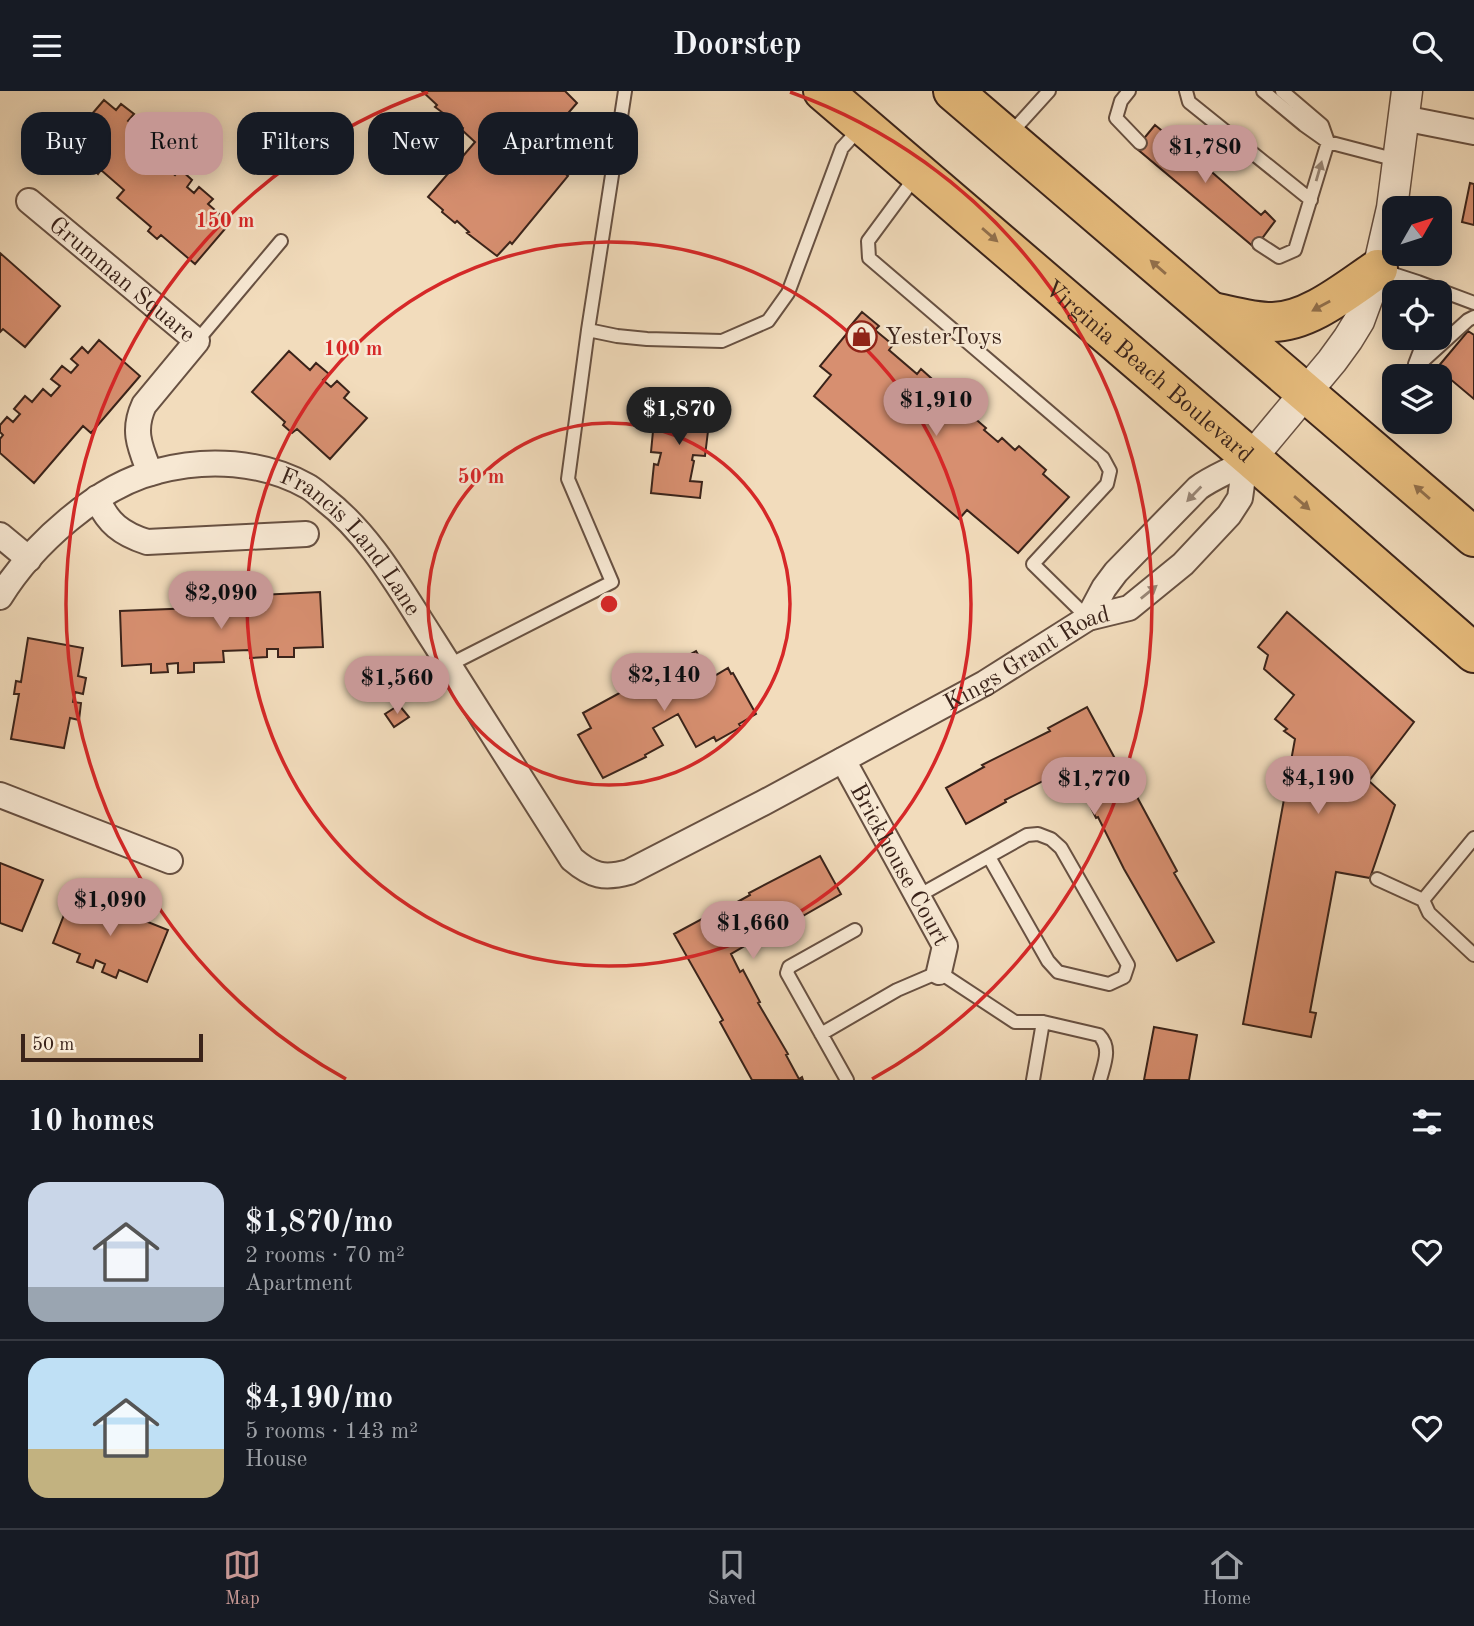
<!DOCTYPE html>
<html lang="en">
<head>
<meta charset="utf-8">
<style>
  body { margin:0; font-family:"Old Standard TT",serif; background:#242831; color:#f1f3f6; height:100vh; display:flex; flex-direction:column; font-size:26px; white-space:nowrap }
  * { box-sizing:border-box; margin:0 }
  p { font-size:23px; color:#9ea1a6 }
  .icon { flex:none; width:38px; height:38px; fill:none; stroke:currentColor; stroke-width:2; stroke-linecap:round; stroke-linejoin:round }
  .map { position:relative; height:989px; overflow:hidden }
  .side { display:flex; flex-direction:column; background:#171b24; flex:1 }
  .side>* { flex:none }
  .guide { position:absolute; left:21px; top:21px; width:700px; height:63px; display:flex; gap:14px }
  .needle { width:46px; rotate:51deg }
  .fabs { position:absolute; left:1382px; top:105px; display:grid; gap:14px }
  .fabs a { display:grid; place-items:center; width:70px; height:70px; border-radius:14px; background:#171b24; box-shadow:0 4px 18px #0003; font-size:35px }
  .scale { position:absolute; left:21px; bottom:18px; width:182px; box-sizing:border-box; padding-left:7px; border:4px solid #3a231a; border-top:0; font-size:19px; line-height:24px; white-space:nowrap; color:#3a231a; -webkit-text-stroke:5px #f7e8d3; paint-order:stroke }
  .price { position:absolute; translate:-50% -60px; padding:0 16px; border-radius:24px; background:#c59692; color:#111; font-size:23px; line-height:46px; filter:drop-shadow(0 2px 4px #0008) }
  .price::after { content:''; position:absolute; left:50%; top:42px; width:21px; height:16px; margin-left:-10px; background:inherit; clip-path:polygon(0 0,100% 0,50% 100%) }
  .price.selected { background:#222; color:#fff }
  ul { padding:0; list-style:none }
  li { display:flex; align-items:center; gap:21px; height:175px; padding:0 28px }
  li+li { border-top:2px solid #363941 }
  li span { display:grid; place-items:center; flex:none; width:196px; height:140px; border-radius:21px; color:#555 }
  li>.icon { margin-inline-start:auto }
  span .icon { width:84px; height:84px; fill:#fffc; stroke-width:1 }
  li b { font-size:30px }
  h2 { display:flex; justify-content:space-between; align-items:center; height:84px; padding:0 28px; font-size:30px }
  .pill { padding:0 24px; border-radius:21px; background:#171b24; box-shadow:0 4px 18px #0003; font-size:24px; line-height:63px }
  .pill.selected { background:#c59692; color:#111 }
  header { display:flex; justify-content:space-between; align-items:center; height:91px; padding:0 28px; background:#171b24; font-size:32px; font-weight:700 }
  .menu { display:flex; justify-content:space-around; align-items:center; height:98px; border-top:2px solid #363941; background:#171b24; font-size:19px; color:#9ea1a6 }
  .menu a { display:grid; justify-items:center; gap:4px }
  .menu .selected { color:#c59692 }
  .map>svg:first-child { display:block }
  .building { fill:#d78f70; stroke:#3a231a; stroke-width:2 }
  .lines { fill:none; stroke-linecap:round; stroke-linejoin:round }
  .service-casing { stroke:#685142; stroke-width:16 }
  .minor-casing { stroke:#685142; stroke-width:28 }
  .tertiary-casing { stroke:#685142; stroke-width:33 }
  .primary-casing { stroke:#3a231a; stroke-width:42 }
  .service { stroke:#f7e8d3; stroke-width:12 }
  .minor { stroke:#f7e8d3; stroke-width:24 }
  .tertiary { stroke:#f7e8d3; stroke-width:30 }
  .primary { stroke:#e9be7e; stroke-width:38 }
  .oneway { fill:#988676 }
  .oneway2 { fill:#92704c }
  .ring { fill:none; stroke:#d62828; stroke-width:3.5 }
  .labels { text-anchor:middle; stroke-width:5; stroke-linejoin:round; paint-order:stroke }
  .street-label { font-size:24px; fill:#3a231a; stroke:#f7e8d3 }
  .poi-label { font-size:24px; fill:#3a231a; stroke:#f7e8d3; text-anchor:start }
  .centre { fill:#d62828; stroke:#f7e8d3; stroke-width:3.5 }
  .ring-label { font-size:21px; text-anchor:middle; font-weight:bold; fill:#d62828; stroke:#f7e8d3; stroke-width:5; stroke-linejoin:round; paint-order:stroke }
</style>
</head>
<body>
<header><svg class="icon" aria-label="menu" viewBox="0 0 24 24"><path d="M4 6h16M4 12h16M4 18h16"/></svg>Doorstep<svg class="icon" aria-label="search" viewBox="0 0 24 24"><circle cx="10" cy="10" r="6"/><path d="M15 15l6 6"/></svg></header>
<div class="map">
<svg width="1474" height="989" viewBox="0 0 1474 989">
  <rect width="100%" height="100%" fill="#f2dcbc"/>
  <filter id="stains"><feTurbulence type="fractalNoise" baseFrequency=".00286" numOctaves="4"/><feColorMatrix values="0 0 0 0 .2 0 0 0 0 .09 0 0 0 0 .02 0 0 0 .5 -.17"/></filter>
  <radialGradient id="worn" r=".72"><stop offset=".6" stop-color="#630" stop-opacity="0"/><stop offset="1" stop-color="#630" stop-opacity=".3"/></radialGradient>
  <path class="building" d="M422,0H565L577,12L556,36L572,49L552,72L568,85L512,153L510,151L497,165L467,142L469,141L457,130L455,132L442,121L443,119L428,106L475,51L462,39L463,37L435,16L437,14Z
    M104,9L116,19L121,13L134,23L128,30L136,37L142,31L154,42L149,48L161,58L153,66L175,84L180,78L192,89L187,96L194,102L199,96L213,108L208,113L230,132L195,173L161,144L157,148L148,140L151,136L117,107L124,99L101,79L98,83L89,75L92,71L68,51Z
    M1155,34L1172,48L1176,44L1193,58L1190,62L1261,124L1265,120L1275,130L1255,157L1136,57Z
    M1470,92L1474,93V134L1462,131Z
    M0,162L60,215L25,256L3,238L0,241Z
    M862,221L879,235L875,239L893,254L889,259L917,283L921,278L940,295L936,299L949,310L951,307L986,337L984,339L998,351L1002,347L1015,359L1019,355L1046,379L1043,383L1069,406L1018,462L967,419L959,428L814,305L831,284L820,275L849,240L847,239Z
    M1468,240L1474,244V308L1437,277Z
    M99,249L140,285L91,342L83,335L34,392L0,362V348L3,344L0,341V334L7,326L13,331L20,323L14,318L25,305L32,311L43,298L51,305L60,295L51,288L62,275L71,282L78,274L71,268L82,256L88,262Z
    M289,260L310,279L316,272L329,283L323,289L331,296L337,290L349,301L344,307L367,327L330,368L297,338L292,342L283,334L285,331L252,301Z
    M656,309L711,315L705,365L693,364L692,369L694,370L690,390L702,391L700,407L651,402L654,373L658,374L661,362L651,361Z
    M320,501L323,556L294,557V566H278V558H267V566L250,567V559L223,560L224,571L194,572V581L178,582V572L167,573L168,581L151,582V573L122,575L120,520L220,516L219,506Z
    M1287,521L1414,631L1369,690L1395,714L1370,787L1336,781L1310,921L1316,922L1311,946L1243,933L1295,648L1284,640L1287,638L1275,628L1294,604L1264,578L1268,564L1258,556Z
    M28,547L83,557L78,585L86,587L83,603L75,601L73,611L81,612L79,629L70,627L64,657L11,648L19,603H14L16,590L21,591Z
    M696,560L711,587L728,577L731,583L733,582L756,623L739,633L741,636L716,650L714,646L696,656L678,623L653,637L663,654L645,664L646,666L603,687L578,644L591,637L583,622Z
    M399,614L409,626L394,636L385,623Z
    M1087,616L1119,675L1117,676L1133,706L1136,704L1177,780L1174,782L1214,851L1177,870L1124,778L1098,726L1096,727L1071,676L1005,709L1006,711L966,733L946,697L984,676L982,674L1050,640L1048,637Z
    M820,765L841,803L801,826L800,823L731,863L740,881L743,879L760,911L758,912L788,963L786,964L799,988L802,986L803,989H752L720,931L723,929L674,843L711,823L712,825L750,804L749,802Z
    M0,772L43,789L22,840L0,832Z
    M73,801L168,839L147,891L119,879L116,887L102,881L105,873L96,869L93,877L77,871L80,863L53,852Z
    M1154,936L1197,944L1189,989H1144Z"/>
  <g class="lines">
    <defs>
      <path id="service" d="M625,0L588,239L617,245L647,248L722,250L768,230L788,202L842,57L861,36
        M1129,0L1121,10L1116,27L1140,52
        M1186,0L1189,11L1311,109
        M1263,0L1304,34L1328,51L1397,69
        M1010,43L1049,0
        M916,85L868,150L869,167L1103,367L1110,380L1107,393L1033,473L1088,527
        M1259,153L1279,166L1295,159L1328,51L1322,34L1282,0
        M1381,179L1418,191L1474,212
        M197,250L281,150
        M1415,273L1425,247
        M1414,278L1468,229L1474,226
        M449,574L612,491L568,388L588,239
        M1474,747L1423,809L1429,822L1474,864
        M1377,788L1423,809
        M918,805L1027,744L1038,743L1051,748L1061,757L1128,874L1124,886L1109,893L1058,881L1048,870L989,766
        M821,943L897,899L939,881L1015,931H1043L1099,944C1112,957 1104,973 1100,989
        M847,989L787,882L789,876L855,839
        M1033,989L1043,931"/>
      <g id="minor">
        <path d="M1403,27L1474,41"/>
        <path id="s1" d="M29,110L197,250L144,314C132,340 140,356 150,382"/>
        <path d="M97,407C107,432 122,443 147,451L306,443"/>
        <path d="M0,444L29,468"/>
        <path id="s2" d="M0,506C32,454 98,394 158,380C207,367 262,370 307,395C313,398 319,404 324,408C372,445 401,500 433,549C480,622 526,695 572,768C592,785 604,788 629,781L763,712L985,592L1088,527L1129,517L1183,473L1229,424L1240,407L1243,386L1251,367"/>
        <path d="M1088,527L1104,497L1116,481L1198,397C1214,385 1234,379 1251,367"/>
        <path id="s3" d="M843,669L945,855L939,881"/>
        <path d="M0,704L170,770"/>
      </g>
      <path id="tertiary" d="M1251,367L1332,270L1348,248L1359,230L1378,178L1392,117L1407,0"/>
      <g id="primary">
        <path id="s4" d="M823,0L1251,367L1474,562"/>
        <path d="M953,0L1474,446"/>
        <path d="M1213,221C1232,225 1252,231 1272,231C1309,231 1348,198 1378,178"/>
      </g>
    </defs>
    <use href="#service" class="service-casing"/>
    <use href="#minor" class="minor-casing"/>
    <use href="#tertiary" class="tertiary-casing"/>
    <use href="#primary" class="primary-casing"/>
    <use href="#service" class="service"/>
    <use href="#minor" class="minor"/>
    <use href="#tertiary" class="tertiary"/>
    <use href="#primary" class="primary"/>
  </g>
  <defs><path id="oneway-solid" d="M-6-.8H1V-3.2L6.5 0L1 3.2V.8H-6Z" transform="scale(1.75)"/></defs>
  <g class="oneway">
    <use href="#oneway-solid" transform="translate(1319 80) rotate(-74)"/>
    <use href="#oneway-solid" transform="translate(1194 403) rotate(134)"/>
    <use href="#oneway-solid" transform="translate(1149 501) rotate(-39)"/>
  </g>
  <g class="oneway2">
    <use href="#oneway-solid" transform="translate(990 144) rotate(41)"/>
    <use href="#oneway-solid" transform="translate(1158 176) rotate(-139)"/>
    <use href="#oneway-solid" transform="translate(1321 215) rotate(151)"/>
    <use href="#oneway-solid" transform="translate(1422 401) rotate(-139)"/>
    <use href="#oneway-solid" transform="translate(1302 412) rotate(41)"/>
  </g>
  <g class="ring">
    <circle cx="609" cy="513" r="181"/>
    <circle cx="609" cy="513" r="362"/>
    <path d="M346 988A543 543 0 0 1 428 1M790 1A543 543 0 0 1 872 988"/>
  </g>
  <defs>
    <symbol id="shop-ring" viewBox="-11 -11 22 22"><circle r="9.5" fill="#f7e8d3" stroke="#8f2418" stroke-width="1.5"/><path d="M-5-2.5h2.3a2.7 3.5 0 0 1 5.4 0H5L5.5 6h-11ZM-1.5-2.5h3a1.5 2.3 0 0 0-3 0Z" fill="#8f2418"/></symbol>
  </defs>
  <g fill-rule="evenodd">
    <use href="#shop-ring" x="844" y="228" width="35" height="35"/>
  </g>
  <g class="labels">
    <g class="street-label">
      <text dy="8" stroke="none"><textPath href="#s1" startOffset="122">Grumman Square</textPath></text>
      <text dy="8" stroke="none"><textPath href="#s4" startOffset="430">Virginia Beach Boulevard</textPath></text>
      <text dy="8" stroke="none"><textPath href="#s2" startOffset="430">Francis Land Lane</textPath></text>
      <text dy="8" stroke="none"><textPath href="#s2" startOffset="1334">Kings Grant Road</textPath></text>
      <text dy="8" stroke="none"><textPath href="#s3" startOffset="119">Brickhouse Court</textPath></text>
    </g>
    <g class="poi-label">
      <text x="885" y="253">YesterToys</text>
    </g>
  </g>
  <circle cx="609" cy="513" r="10" class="centre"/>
  <g class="ring-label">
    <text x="225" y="136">150 m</text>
    <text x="353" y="264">100 m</text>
    <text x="481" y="392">50 m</text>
  </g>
  <rect width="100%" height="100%" filter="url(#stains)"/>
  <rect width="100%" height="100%" fill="url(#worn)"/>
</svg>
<div class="fabs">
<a><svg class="needle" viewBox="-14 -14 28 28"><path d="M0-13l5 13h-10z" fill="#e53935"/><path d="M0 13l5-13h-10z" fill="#9ea1a6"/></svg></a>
<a><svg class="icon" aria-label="locate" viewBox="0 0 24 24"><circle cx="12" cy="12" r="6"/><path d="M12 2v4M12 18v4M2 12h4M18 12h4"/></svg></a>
<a><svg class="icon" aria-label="layers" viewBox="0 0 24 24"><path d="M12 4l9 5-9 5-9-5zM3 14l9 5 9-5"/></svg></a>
</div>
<div class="scale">50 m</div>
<b class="price" style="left:1205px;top:94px">$1,780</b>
<b class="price" style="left:936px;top:347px">$1,910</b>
<b class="price selected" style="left:679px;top:356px">$1,870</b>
<b class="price" style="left:221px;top:540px">$2,090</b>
<b class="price" style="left:664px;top:622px">$2,140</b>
<b class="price" style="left:397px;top:625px">$1,560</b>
<b class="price" style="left:1318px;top:725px">$4,190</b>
<b class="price" style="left:1094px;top:726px">$1,770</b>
<b class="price" style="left:110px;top:847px">$1,090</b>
<b class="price" style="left:753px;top:870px">$1,660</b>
<div class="guide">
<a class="pill">Buy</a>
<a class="pill selected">Rent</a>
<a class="pill">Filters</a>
<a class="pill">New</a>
<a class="pill">Apartment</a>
</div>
</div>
<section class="side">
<h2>10 homes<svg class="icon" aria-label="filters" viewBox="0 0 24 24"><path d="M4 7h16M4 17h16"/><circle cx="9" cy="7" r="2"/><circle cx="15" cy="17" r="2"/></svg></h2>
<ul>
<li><span style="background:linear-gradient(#c9d6e8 75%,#9aa5b1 0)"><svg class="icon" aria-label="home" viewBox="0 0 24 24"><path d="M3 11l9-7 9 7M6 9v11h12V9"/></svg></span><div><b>$1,870/mo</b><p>2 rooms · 70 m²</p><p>Apartment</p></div><svg class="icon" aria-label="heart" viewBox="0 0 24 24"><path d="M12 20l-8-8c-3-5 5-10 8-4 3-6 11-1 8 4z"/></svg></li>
<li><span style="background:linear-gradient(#bfe0f5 65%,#c2b280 0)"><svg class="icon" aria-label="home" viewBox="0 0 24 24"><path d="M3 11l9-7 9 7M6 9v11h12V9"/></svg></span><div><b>$4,190/mo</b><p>5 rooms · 143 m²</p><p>House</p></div><svg class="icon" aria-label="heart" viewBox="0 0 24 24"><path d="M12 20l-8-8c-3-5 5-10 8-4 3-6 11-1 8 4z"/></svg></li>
</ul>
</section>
<nav class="menu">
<a class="selected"><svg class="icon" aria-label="map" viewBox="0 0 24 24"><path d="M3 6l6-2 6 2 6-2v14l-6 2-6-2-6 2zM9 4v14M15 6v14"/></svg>Map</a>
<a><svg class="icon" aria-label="saved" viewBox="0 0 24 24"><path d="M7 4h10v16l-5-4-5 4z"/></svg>Saved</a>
<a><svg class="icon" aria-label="home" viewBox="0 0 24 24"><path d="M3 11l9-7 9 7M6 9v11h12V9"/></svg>Home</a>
</nav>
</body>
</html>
